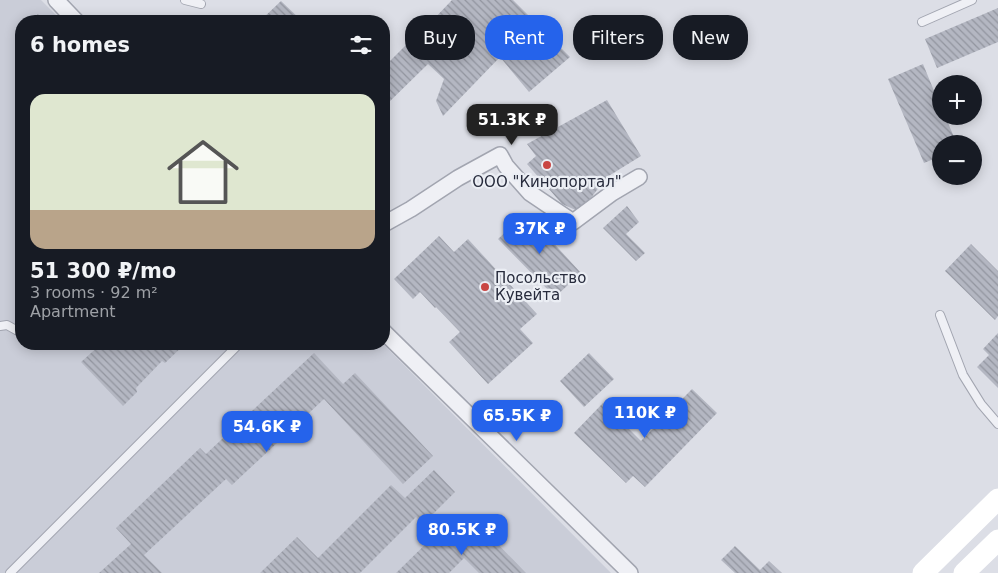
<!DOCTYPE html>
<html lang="en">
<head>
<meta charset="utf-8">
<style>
  body { margin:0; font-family:"DejaVu Sans",sans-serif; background:#20242c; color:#f1f3f6; height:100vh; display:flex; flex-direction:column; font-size:19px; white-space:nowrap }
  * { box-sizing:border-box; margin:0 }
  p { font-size:16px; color:#9ea1a6 }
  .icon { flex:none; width:28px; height:28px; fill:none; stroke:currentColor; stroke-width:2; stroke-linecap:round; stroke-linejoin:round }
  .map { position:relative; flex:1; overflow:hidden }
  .side { position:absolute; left:15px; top:15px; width:375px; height:335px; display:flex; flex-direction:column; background:#171b24; border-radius:20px; box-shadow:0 2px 12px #0003 }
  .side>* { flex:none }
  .top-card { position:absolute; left:405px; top:15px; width:475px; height:45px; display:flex; gap:10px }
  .fabs { position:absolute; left:932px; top:75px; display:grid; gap:10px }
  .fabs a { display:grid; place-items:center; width:50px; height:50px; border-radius:50%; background:#171b24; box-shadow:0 2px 12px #0003; font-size:25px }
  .price { position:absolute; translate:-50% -42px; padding:0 11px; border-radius:10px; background:#2563eb; color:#fff; font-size:16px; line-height:32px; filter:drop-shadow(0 1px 2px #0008) }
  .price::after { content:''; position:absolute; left:50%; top:30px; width:15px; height:11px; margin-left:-8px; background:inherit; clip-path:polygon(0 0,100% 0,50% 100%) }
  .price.active { background:#222; color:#fff }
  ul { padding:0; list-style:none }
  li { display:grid; align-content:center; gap:10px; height:265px; padding:0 15px }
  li+li { border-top:1px solid #363941 }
  li span { display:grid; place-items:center; height:155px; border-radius:15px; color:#555 }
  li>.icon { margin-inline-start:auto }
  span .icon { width:90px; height:90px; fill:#fffc; stroke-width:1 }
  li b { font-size:21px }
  h2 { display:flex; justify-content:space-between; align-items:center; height:60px; padding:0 15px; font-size:21px }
  .chip { padding:0 18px; border-radius:20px; background:#171b24; box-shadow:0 2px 12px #0003; font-size:18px; line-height:45px }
  .chip.active { background:#2563eb; color:#fff }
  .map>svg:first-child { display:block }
  .built { fill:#cacdd8 }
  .building { fill:url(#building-back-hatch) }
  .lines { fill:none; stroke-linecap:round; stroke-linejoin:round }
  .service-casing { stroke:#a2a5b0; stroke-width:10 }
  .minor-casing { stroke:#a2a5b0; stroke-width:18 }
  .service { stroke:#eff0f5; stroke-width:8 }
  .minor { stroke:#eff0f5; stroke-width:15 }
  .secondary { stroke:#fff; stroke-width:21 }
  .poi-dot { fill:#c94643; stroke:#ebeef4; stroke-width:2 }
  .labels { text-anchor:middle; stroke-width:4.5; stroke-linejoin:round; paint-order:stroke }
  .poi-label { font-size:15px; fill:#272b3c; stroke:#ebeef4 }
</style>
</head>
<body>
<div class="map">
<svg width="998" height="573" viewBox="0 0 998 573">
  <defs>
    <pattern id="building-back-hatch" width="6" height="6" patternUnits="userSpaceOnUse" patternTransform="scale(1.25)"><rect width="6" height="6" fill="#b4b7c2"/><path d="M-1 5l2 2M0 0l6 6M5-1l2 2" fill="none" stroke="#92959f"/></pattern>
  </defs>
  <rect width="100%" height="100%" fill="#dcdee6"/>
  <path class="built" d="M0,0H41L62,21H21V344H383L611,573H0Z"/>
  <path class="building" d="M452,0H513L570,57L529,92L500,57L443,116L436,101L444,79L428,64L384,107V67L421,30L431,22Z
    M281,1L302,21H260Z
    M998,8V42L937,68L925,39Z
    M38,14L45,21H30Z
    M923,64L941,108V116H945L957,144H941V156L924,163L888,79Z
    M607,100L641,156L607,177L580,212L562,204L527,164L536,156L527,144Z
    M627,206L639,222L626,234L645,253L636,261L603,228Z
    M526,213L581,273L555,297L498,239Z
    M439,236L454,252L468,239L537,314L520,329L533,343L488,384L449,342L460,332L436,307L435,308L420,292L413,299L394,279Z
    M971,244L998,271V316L995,320L945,271Z
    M998,333V388L977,367L989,355L983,349Z
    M101,344H121L122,345L123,344H185L165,363L162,361L136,388L137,392L123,406L81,362Z
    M314,353L343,384L355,373L433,456L403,484L324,399L232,485L226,479L144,555L162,573H99L131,544L116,528L200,448L206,454Z
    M589,353L614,379L584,407L560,381Z
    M692,389L717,413L645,487L633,476L626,483L574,433L603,403L641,441Z
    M434,470L455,492L423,524L416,517L360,573H321V572L320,573H260L297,537L318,558L391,485L405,498Z
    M481,527L526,573H479L464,558L449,573H396L439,531L457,549Z
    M735,546L760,570L769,561L782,573H735L721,560Z"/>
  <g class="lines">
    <defs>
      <path id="service" d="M185,0L201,4
        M922,22L972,0
        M940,315L963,375L981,404L998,424
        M0,326L7,325L16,330L21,332
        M10,573L239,344"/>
      <path id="minor" d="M56,0L76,21
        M384,224L411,209L458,178L500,155L506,166L530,193L573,222L612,193L639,177
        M384,332L630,573"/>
    </defs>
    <use href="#service" class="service-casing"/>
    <use href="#minor" class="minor-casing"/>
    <use href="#service" class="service"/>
    <use href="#minor" class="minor"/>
    <path class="secondary" d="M923,573L998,499
      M964,573L998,540"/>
  </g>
  <g class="poi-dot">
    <circle cx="547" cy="165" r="5"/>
    <circle cx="485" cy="287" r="5"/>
  </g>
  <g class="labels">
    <g class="poi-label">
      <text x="547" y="187">ООО "Кинопортал"</text>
      <text x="495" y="283" text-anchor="start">Посольство<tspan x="495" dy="17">Кувейта</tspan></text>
    </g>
  </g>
</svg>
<div class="fabs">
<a>+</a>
<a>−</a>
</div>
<b class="price active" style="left:512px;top:146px">51.3K ₽</b>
<b class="price" style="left:540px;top:255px">37K ₽</b>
<b class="price" style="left:645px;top:439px">110K ₽</b>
<b class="price" style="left:517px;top:442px">65.5K ₽</b>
<b class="price" style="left:267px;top:453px">54.6K ₽</b>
<b class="price" style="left:462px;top:556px">80.5K ₽</b>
<div class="top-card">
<a class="chip">Buy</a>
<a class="chip active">Rent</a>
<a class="chip">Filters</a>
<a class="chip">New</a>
</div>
<section class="side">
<h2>6 homes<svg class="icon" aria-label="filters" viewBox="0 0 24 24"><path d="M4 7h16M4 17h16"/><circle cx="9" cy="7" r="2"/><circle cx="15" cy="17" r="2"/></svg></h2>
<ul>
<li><span style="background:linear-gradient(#dfe7d0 75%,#b9a48a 0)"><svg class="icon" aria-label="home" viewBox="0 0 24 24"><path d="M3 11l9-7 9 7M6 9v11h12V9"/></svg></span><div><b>51 300 ₽/mo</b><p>3 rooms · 92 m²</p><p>Apartment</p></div></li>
</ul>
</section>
</div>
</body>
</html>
